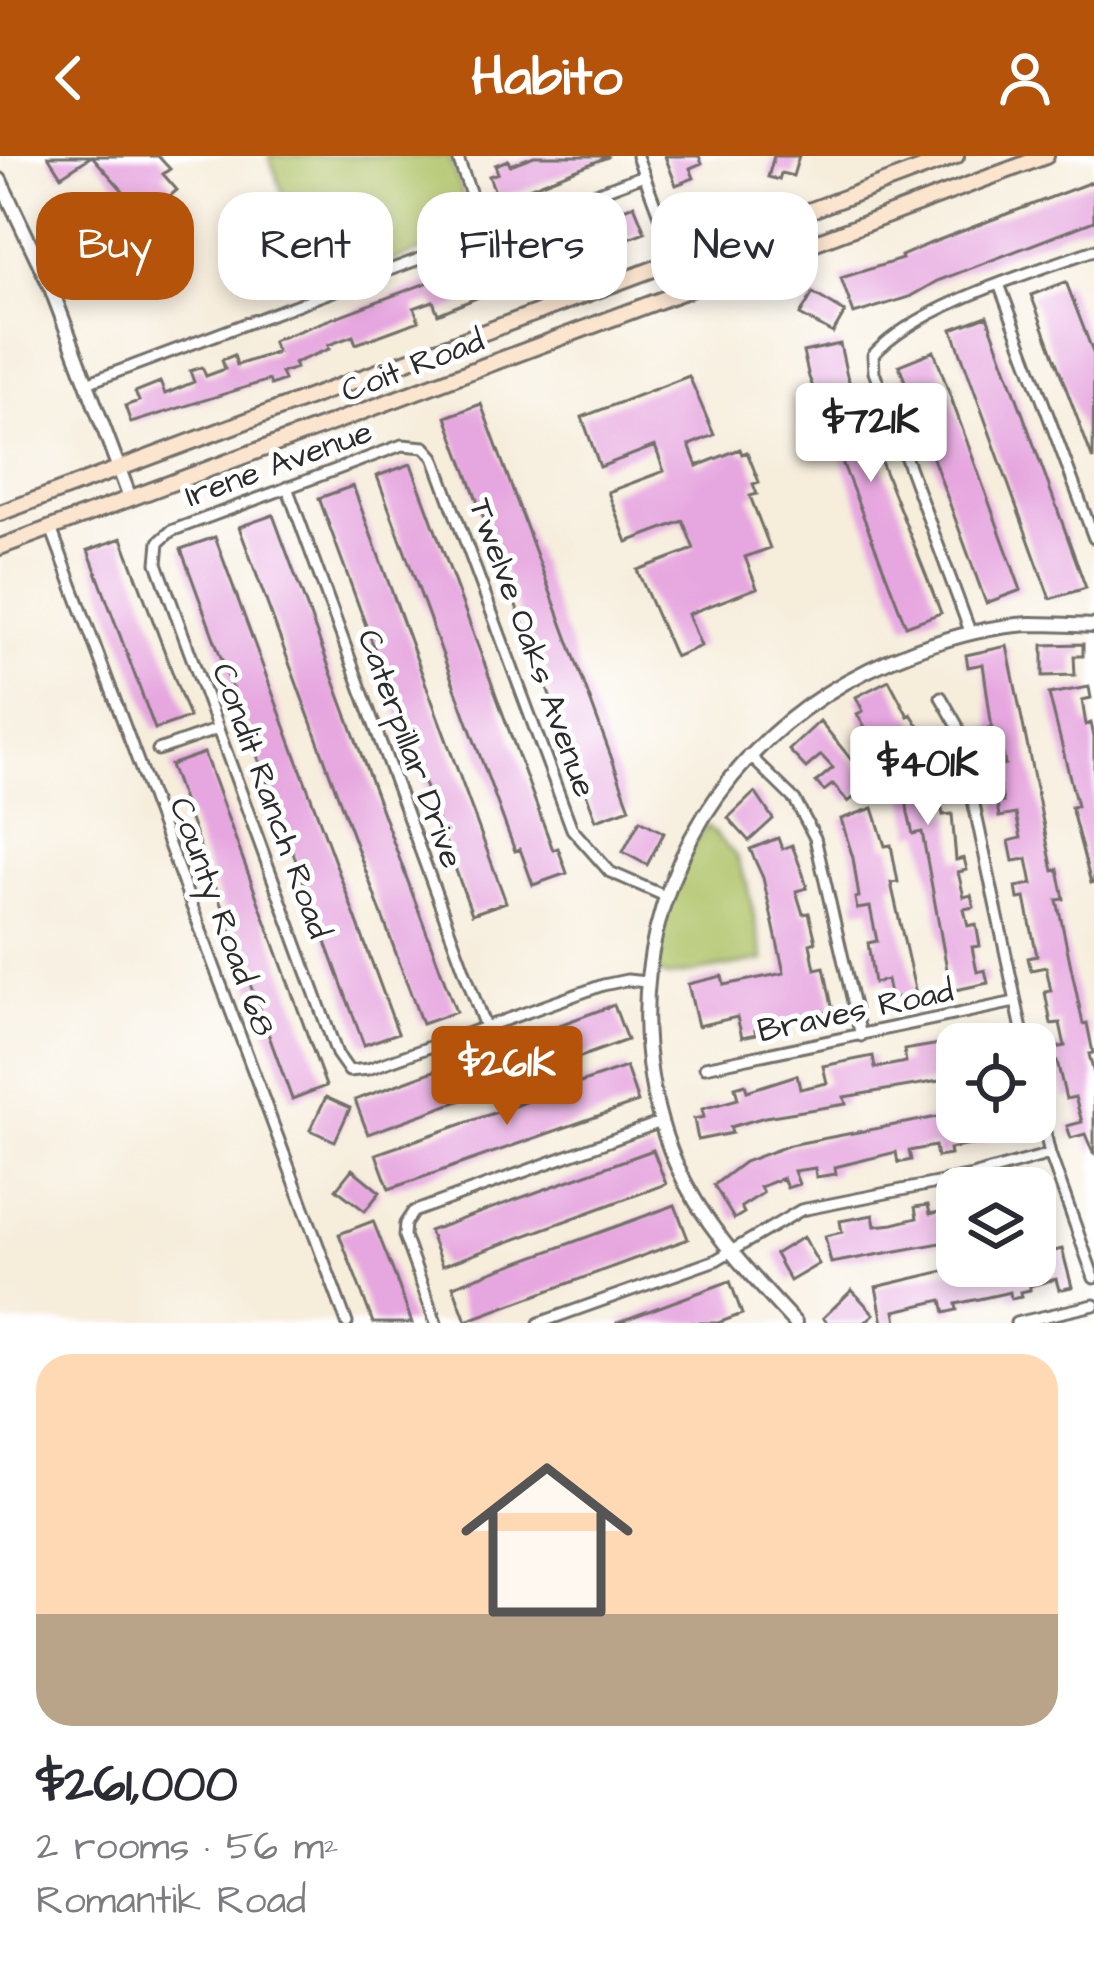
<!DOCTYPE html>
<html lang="en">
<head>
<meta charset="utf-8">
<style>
  body { margin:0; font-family:"Architects Daughter",sans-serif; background:#f7f7f7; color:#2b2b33; height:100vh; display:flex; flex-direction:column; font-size:45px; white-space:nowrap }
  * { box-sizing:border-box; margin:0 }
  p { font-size:39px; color:#7c7c81 }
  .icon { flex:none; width:66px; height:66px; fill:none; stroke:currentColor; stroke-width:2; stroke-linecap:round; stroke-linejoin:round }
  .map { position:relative; height:1167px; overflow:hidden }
  .details { display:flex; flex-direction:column; background:#fff; flex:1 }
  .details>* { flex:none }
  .banner { position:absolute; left:36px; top:36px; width:1023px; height:108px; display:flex; gap:24px }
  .buttons { position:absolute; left:936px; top:867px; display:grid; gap:24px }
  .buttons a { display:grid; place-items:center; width:120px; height:120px; border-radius:24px; background:#fff; box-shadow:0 6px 18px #0003; font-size:60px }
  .price { position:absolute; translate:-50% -102px; padding:0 27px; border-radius:12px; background:#fff; color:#222; font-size:39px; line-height:78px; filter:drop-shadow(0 3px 6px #0008) }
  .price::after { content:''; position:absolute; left:50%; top:72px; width:36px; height:27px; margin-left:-18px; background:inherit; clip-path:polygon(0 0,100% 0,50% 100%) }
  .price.current { background:#b45309; color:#fff }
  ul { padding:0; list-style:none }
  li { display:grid; align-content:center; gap:24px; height:636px; padding:0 36px }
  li+li { border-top:3px solid #e1e1e2 }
  li span { display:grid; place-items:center; height:372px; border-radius:36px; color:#555 }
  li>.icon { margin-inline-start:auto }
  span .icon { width:216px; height:216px; fill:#fffc; stroke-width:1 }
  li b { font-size:51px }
  .chip { padding:0 42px; border-radius:36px; background:#fff; box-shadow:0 6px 18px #0003; font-size:42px; line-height:108px }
  .chip.current { background:#b45309; color:#fff }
  header { display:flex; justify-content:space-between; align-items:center; height:156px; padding:0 36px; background:#b45309; color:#fff; font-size:54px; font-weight:800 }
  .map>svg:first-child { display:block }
  .green { fill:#afc266; stroke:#6d7648; stroke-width:3 }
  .building { fill:#e6a6df }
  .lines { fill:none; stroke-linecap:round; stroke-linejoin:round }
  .minor-casing { stroke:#726f69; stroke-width:15 }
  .tertiary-casing { stroke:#726f69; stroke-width:18 }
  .secondary-casing { stroke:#726f69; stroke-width:20 }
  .minor { stroke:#fff; stroke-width:9 }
  .tertiary { stroke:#fff; stroke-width:12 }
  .secondary { stroke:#fbe5cf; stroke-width:14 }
  .labels { text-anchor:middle; stroke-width:10; stroke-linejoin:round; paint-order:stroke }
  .street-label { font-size:33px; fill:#2b2b2b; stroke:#fff }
</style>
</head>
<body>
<header><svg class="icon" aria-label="back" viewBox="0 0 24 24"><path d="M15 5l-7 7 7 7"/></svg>Habito<svg class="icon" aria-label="person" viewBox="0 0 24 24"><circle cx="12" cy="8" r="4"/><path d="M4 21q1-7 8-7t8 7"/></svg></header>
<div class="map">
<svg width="1094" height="1167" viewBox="0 0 1094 1167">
  <rect width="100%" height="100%" fill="#fff"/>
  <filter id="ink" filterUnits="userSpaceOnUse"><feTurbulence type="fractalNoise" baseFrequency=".00833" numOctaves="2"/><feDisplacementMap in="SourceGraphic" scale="24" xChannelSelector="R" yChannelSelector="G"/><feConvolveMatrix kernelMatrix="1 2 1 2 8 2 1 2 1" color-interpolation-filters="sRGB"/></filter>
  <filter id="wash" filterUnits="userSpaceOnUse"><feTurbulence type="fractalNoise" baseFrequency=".004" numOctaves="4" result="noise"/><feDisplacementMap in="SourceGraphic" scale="48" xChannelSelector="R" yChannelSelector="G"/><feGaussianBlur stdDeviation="2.7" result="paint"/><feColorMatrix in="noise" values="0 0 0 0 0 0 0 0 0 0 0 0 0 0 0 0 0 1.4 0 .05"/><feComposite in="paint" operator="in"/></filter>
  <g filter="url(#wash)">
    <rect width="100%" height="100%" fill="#f6eddb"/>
    <path class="green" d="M269,0H448L473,65L469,77L318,134Z
      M707,670L736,700L747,729L764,804L668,821L653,815C665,767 674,708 707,670Z"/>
    <g id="blocks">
      <path class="building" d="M48,0H158L170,13L163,18L177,34L154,54L140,39L133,46L92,0L61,20Z
        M534,0H608V1L498,44L489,20L498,17L495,9L508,4L510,9Z
        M665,0H699L702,7L690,12L694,22L676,29Z
        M774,0H799L793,20L781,17L779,24L768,21Z
        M1094,25V65L937,125L909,141L854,158L841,122L902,103L901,100L931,87Z
        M716,38L724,58L692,70L685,50Z
        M634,49L645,76L624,84L621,77L597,86L601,97L510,130L505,117L486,124L491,136L438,158L433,145L414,152L419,165L356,188L353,180L328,189L329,193L294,207L296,212L281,217L284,224L271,229L269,224L131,267L125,250L139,245L135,236L160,226L165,238L194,226L190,215L202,211L206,220L225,213L222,204L234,199L237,209L277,196L272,185Z
        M1066,126L1094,199L1093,304L1031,139Z
        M813,137L845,156L833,177L800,159Z
        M987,160L1086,432L1050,443L952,173Z
        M840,188L847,220L941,457L906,470L809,221L803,196Z
        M934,195L1021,434L986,447L899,209Z
        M689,220L714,279L689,289L697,310L740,293L742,298L747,296L759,326L753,328L757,338L750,340L770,392L745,401L757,432L688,458L701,490L675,501L637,414L694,393L683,365L627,386L608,336L664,315L655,290L600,311L582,261Z
        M481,248L630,652L596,664L446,261Z
        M411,308L553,694L558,692L567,717L533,729L520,693L515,695L377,320Z
        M353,330L506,746L472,758L319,342Z
        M273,359L456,856L422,868L239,371Z
        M215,381L398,877L364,889L181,393Z
        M122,382L189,561L155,573L88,394Z
        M1083,488V500H1074L1075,519L1043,520V489Z
        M1007,490L1053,715L1058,713L1064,743L1057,744L1083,868L1087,867L1093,897L1089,898L1094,918V999L1085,978L1071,982L1067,970L1082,966L1075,941L1066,943L1057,905L1052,906L1050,893L1065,890L1060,867L1051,868L1045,836L1051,835L1046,811L1031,814L1028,802L1037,800L1025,742L1018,743L1016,731L1032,728L1027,703L1013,705L1009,685L1021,682L1016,658L999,661L997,647L1003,646L998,622L992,623L990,611L1005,608L1000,584L985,587L982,574L992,572L983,508L968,511L966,499Z
        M889,524L908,560L911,558L932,590L917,599L922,617L941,613L946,636L939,638L943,659L952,658L956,704L964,702L967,714L958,716L964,741L971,739L974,751L964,753L968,770L976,768L980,790L972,791L977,816L985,814L988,827L951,835L922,676L913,678L908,657L903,621L908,620L889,588L878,595L857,558L863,555L856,541Z
        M1089,531L1091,542L1082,544L1086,569L1091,567L1094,581V726L1091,727L1071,651L1077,650L1049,538Z
        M820,565L871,628L848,646L833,628L824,635L816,626L833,612L821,599L806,612L789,594Z
        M204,597L326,930L292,943L170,609Z
        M755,636L773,663L749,685L728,662Z
        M873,652L885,690L891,689L898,726L891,727L916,838L891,843L887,824L874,827L868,787L877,785L870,751L857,753L855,742L859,741L853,702L841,663Z
        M640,664L664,677L647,709L623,696Z
        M778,682L782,693L792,689L803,718L807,732L796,735L803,758L809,757L816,786L810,788L815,813L824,811L833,855L755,874L756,878L742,881L737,861L698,870L688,828L722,820L724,829L784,817L763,722L750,693Z
        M614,849L627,884L368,978L355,944Z
        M999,876L1002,888H963V884Z
        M957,885V922L844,941L846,948L765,961L730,971L732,977L698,984L694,963L704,961L702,953L738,943L735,931L745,928L747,935L797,919L800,933L827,927L823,910L873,900L875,912L906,906L904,894Z
        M626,911L638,946L389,1033L376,998Z
        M326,941L350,952L335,985L310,974Z
        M942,960H957V966H1024L1021,970L1024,981L1011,984L1008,973L985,980L986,986L949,993L950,999L937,1001L935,990L909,995L911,1004L898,1007L896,996L835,1011L836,1018L816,1021L815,1012L794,1015L799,1028L787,1032L783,1022L760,1031L763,1037L741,1051L744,1057L734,1063L714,1029L744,1006L790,989Z
        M653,994L666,1028L442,1110L429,1075Z
        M352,1013L380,1036L365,1055L336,1033Z
        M1035,1020L1049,1060L1035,1064Z
        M675,1049L688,1083L466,1165L453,1130Z
        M928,1049L930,1058L957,1052V1084L831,1107L825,1080L842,1076L840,1065L873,1059L875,1070L893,1068L917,1062L915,1051Z
        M373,1065L395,1120L412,1167H373L363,1140L339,1078Z
        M803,1081L819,1108L790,1125L775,1098Z
        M1062,1093L1072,1131L1059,1134L1056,1123L1030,1130V1134L1020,1136L1021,1141L1011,1143L1010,1136L956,1148L957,1154L945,1157L942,1144L895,1155L897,1166L883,1167L876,1131L948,1114L1035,1110V1100Z
        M730,1125L742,1158L718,1167H616Z
        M852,1134L874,1158L864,1167H828L823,1162Z"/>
    </g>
  </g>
  <g filter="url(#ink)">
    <use href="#blocks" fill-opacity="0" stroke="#726f69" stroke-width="3"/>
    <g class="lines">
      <defs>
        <path id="minor" d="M457,0L486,79
          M637,0L687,134
          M999,128L1094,382
          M87,227L644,19
          M287,331L485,871
          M51,372L347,1167
          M971,478L874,216L873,199C919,149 1030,117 1094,94
          M941,541L957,569L1025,888
          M158,594L218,573
          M749,599L795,644L815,682L861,880
          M646,826L627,824L603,829L368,913L349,915L337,898L157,407L159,386L171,375L402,289L425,291L434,301L572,673L610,716L665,740
          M705,911L1015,846
          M1035,933L1050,998L1094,1122
          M436,1167L404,1080L405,1068L413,1056L661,966
          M539,1167L716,1104L801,1054L972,1020L1050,998
          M1016,1167L1094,1149"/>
        <path id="tertiary" d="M0,24L51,132L130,342
          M795,1167C749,1117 704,1071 676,1008C645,936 638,851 656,776C689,639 785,542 915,494C951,481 992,470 1030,468C1051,468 1073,469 1094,470"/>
        <path id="secondary" d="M0,357L956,0
          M0,391L1046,0"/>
      </defs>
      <use href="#minor" class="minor-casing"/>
      <use href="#tertiary" class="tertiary-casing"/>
      <use href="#secondary" class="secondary-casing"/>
      <use href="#minor" class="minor"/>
      <use href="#tertiary" class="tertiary"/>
      <use href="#secondary" class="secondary"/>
    </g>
  </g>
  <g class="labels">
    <g class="street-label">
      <text transform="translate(412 208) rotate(-21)" y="12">Coit Road</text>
      <text transform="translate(278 306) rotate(-20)" y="12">Irene Avenue</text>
      <text transform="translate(534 491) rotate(70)" y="12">Twelve Oaks Avenue</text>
      <text transform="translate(412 592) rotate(70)" y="12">Caterpillar Drive</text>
      <text transform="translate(273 644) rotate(70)" y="12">Condit Ranch Road</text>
      <text transform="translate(224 760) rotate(70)" y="12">County Road 68</text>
      <text transform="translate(855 853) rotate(-12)" y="12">Braves Road</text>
    </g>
  </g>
</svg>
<div class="buttons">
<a><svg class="icon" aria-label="locate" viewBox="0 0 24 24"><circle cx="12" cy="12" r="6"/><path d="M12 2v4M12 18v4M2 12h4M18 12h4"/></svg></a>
<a><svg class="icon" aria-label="layers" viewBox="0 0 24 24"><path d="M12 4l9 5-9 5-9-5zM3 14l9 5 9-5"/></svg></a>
</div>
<b class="price" style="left:871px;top:329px">$721K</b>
<b class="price" style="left:928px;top:672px">$401K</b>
<b class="price current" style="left:507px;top:972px">$261K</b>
<div class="banner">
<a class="chip current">Buy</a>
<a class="chip">Rent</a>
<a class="chip">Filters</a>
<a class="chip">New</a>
</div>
</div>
<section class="details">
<ul>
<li><span style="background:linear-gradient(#ffd9b3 70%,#b9a48a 0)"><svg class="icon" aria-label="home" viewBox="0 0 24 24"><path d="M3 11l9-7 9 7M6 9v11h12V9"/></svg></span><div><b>$261,000</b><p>2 rooms · 56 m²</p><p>Romantik Road</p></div></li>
</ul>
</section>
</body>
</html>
